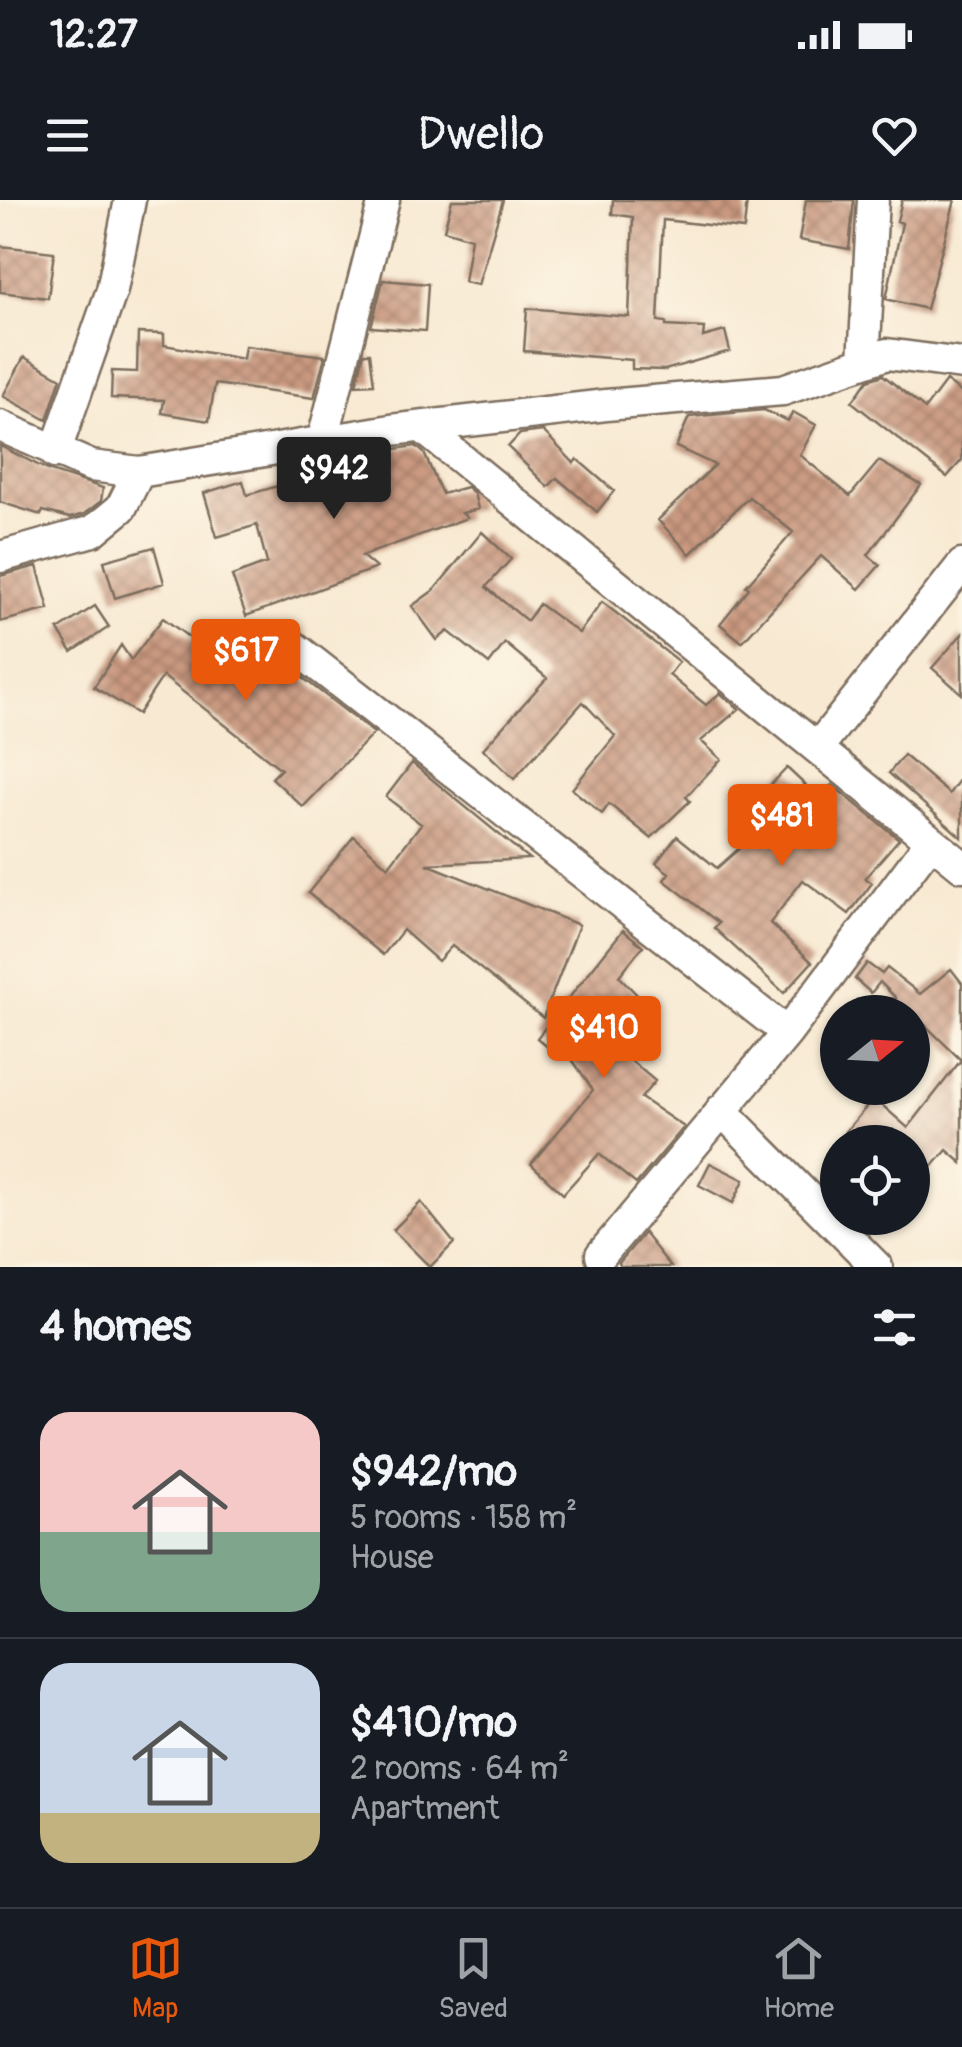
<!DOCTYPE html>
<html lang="en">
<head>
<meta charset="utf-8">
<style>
  body { margin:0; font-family:Pangolin,sans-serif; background:#242831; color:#f1f3f6; height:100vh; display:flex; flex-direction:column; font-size:38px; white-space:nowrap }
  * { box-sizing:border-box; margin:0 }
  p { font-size:32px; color:#9ea1a6 }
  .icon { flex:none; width:55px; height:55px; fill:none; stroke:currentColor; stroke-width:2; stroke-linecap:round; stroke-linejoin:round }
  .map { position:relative; height:1067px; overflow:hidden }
  .details { display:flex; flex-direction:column; background:#171b24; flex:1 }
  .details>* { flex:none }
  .needle { width:65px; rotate:72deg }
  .tools { position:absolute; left:820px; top:795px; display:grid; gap:20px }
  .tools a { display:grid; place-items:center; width:110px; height:110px; border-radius:50%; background:#171b24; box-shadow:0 2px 8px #0004; font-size:50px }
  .price { position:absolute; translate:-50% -85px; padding:0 22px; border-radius:10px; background:#ea580c; color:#fff; font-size:32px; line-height:65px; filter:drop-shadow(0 2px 5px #0008) }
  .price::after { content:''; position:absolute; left:50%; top:60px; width:30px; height:22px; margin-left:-15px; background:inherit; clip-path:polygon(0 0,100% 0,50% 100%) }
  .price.selected { background:#222; color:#fff }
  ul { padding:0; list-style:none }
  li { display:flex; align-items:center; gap:30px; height:250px; padding:0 40px }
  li+li { border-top:2px solid #363941 }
  li span { display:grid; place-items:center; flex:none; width:280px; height:200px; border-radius:30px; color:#555 }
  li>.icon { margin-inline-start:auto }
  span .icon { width:120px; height:120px; fill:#fffc; stroke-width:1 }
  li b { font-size:42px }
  h2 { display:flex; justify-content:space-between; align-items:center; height:120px; padding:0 40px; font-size:42px }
  .status { display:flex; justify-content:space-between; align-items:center; height:70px; padding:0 50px; background:#171b24; direction:ltr }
  .status svg { height:28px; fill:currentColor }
  header { display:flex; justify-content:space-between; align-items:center; height:130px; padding:0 40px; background:#171b24; font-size:45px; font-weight:600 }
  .tabs { display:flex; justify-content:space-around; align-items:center; height:140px; border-top:2px solid #363941; background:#171b24; font-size:28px; color:#9ea1a6 }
  .tabs a { display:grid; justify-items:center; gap:5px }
  .tabs .selected { color:#ea580c }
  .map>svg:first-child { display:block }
  .building { fill:url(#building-cross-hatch) }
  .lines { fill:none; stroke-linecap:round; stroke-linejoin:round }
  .street-casing { stroke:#7d6d5d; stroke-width:35 }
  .street { stroke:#fff; stroke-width:30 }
</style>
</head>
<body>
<div class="status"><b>12:27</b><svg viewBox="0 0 49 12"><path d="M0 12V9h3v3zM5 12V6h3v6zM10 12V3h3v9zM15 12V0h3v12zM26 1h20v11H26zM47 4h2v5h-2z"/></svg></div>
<header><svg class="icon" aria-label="menu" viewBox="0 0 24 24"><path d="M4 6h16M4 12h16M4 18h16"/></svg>Dwello<svg class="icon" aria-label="heart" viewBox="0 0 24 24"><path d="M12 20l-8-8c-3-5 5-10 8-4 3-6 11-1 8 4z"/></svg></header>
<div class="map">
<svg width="962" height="1067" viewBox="0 0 962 1067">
  <defs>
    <pattern id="building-cross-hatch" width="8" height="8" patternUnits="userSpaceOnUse" patternTransform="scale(2.5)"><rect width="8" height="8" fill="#ca9980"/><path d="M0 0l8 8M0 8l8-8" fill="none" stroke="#a57d68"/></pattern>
  </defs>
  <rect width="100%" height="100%" fill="#fcf5e5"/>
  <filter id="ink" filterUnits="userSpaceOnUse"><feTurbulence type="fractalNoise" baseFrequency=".01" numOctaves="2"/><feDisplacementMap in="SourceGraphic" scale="20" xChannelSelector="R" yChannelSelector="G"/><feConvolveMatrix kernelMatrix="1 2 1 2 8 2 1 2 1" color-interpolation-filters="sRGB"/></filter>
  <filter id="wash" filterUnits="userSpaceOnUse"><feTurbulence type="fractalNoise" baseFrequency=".0048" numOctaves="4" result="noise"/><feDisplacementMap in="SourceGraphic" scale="40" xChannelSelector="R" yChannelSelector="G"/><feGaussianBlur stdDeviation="2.25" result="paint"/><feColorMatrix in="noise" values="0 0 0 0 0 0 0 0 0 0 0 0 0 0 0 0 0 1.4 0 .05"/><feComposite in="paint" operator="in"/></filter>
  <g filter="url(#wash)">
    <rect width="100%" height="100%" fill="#f8e9d2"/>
    <g id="blocks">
      <path class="building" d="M452,0H503L478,85L464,82L471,38L444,30Z
        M613,0H747L744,29L663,20L658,121L666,122V126L704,128L703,137L725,131L730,151L665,170L632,169V160L524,151L527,108L629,117L633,17L612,14Z
        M806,0H854L849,49L799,40Z
        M902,0H955L926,109L886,99L902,23L897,21Z
        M0,46L54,52L48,98L0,92Z
        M383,80L428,84L425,131L371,127Z
        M138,133L164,134V145L243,159L245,146L325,156L314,198L215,184L209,221L162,213L164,200L111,198L112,171L137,172Z
        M364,153H370L374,184L356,185Z
        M24,157L61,178L47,220L3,196Z
        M883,175L925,209L946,181L962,193V260L947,277L852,202L868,180Z
        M764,210L788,221L793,212L816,225L800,255L850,296L879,261L921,285L868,355L880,365L859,389L821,356L742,442L720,424L749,388L746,386L793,332L749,297L690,354L658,320L715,265L676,247L689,217Z
        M543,231L574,263L577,259L614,291L597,312L557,278L548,287L508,247L520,234Z
        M0,246L48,270L103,288L101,301L84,314L70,318L43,311L41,315L0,302Z
        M416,246L424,253L442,294L467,287L474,293L478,309L462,313L467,318L362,356L376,368L246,416L232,376L267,363L257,325L217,337L204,293L243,281L247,295L337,269L335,264L368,253Z
        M482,332L511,359L486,387L527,421L539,404L579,433L602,402L679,462L669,475L706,505L720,493L739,509L701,541L721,559L686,597L690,601L651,638L609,604L602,614L572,589L615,536L583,502L514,579L483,549L547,478L505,443L489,464L448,431L437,440L412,406L434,390Z
        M154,347L164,383L115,398L104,361Z
        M37,366L49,409L0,422V376Z
        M95,406L109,427L72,452L58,430Z
        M163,418L194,441L196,438L228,466L265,432L272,454L374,533L303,607L272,578L281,569L163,476L138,514L94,487L121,445L131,460Z
        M962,434V494L932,468Z
        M904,555L949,594L962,576V638L889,573Z
        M412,563L529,659L427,664L579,725L543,818L452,746L438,761L403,730L383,755L308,693L354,636L388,667L421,624L386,597Z
        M787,568L818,597L832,585L899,639L865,678L872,683L849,714L803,680L770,723L812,762L784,793L714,728L719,723L664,680L669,673L656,663L677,636L717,668L750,639L734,623Z
        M623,730L643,746L619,776L642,800L603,837L655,881L641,898L684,927L636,984L599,954L563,994L531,964L593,890L565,849L558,856L537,838Z
        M867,763L882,774L887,768L920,794L951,769L962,783V963L947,950L912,990V942H859L846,931L874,898L908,928L961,860L912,812H904L892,804L896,798L880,782L871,793L855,779Z
        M710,963L744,980L733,1003L699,985Z
        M421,1002L454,1043L430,1067L393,1030Z
        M644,1033L671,1067H621L619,1063Z"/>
    </g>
  </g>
  <g filter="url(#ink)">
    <use href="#blocks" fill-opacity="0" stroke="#7d6d5d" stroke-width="2.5"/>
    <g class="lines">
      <defs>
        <path id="street" d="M864,161L873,0
          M0,226L91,266L139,272
          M422,227L962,666
          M323,239L384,0
          M55,253L112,90L130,0
          M0,357L93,331L121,308L139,272L391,230L606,205L783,190L887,154L962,164
          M284,439L787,833
          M819,546L962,365
          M721,910L877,1067
          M601,1055L787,833L931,641"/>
      </defs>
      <use href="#street" class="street-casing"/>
      <use href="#street" class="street"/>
    </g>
  </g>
</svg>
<div class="tools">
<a><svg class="needle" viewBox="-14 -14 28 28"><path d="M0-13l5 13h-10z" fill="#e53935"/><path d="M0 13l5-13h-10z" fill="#9ea1a6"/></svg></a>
<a><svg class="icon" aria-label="locate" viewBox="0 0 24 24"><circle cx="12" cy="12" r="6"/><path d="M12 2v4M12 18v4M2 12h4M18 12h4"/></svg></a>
</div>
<b class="price selected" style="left:334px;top:322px">$942</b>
<b class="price" style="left:246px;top:504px">$617</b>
<b class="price" style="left:782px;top:669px">$481</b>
<b class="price" style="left:604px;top:881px">$410</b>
</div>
<section class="details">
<h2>4 homes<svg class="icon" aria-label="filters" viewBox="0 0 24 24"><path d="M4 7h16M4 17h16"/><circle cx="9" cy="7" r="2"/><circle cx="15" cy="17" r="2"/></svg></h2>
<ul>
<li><span style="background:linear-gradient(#f6c9c9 60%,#7fa58c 0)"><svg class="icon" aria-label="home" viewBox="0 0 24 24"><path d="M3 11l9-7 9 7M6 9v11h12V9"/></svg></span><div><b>$942/mo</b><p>5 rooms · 158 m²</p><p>House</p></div></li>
<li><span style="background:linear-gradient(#c9d6e8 75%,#c2b280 0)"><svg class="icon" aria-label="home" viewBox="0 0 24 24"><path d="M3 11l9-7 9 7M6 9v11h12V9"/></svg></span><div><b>$410/mo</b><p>2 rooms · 64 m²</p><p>Apartment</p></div></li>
</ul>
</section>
<nav class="tabs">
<a class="selected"><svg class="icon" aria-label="map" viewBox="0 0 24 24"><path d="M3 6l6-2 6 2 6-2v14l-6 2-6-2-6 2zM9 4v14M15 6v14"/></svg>Map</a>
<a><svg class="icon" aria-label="saved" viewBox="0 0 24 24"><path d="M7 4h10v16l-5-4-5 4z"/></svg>Saved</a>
<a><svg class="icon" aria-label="home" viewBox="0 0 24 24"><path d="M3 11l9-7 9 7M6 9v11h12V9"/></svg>Home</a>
</nav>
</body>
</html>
